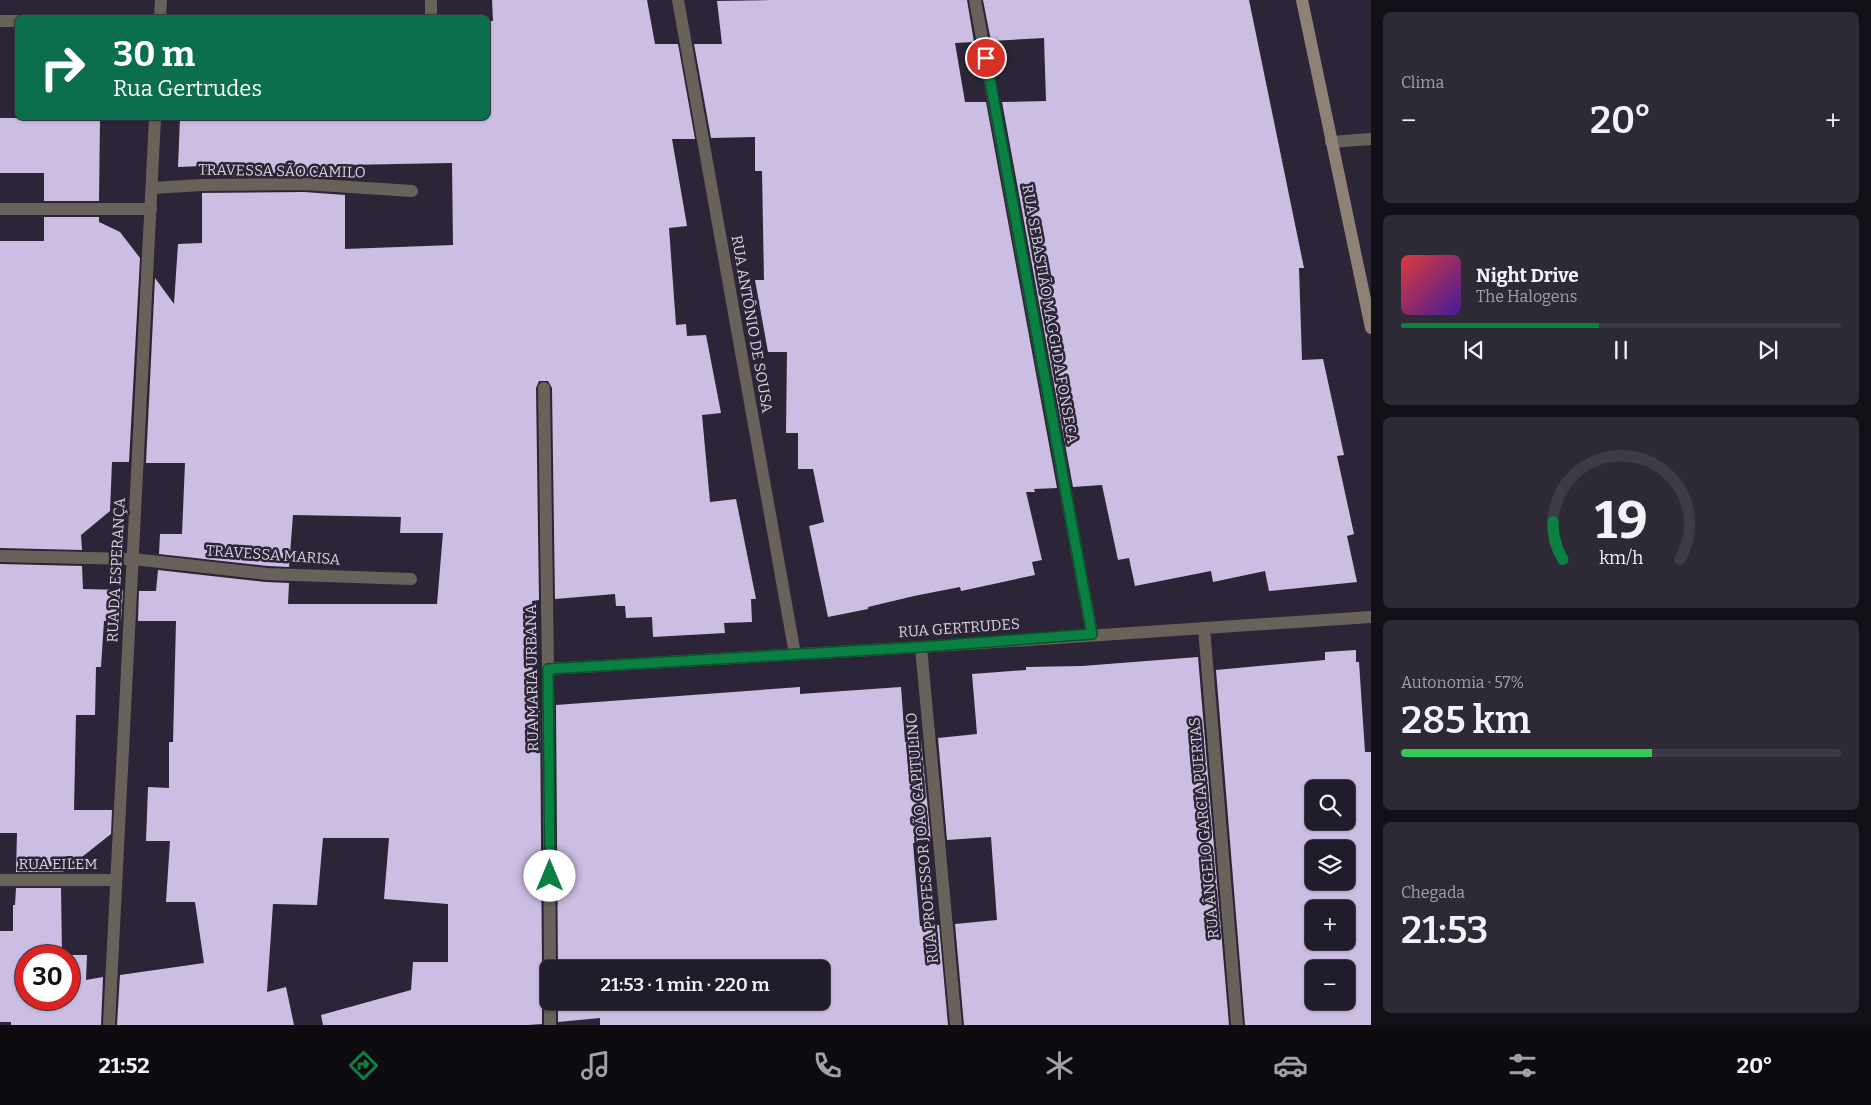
<!DOCTYPE html>
<html lang="pt">
<head>
<meta charset="utf-8">
<style>
	:root { --surface:#211c29; --page:#2d2935; --text:#f1f3f6; --muted:#a2a1a8; --line:#3e3a46; --accent:#0b8043 }
	body { margin:0; font-family:Bitter,serif; background:var(--page); color:var(--text); height:100vh; display:flex; flex-direction:column; font-size:19px; white-space:nowrap }
	* { box-sizing:border-box; margin:0 }
	p { font-size:16px; color:var(--muted) }
	.icon { flex:none; width:28px; height:28px; fill:none; stroke:currentColor; stroke-width:2; stroke-linecap:round; stroke-linejoin:round }
	.map { position:relative; flex:1; overflow:hidden }
	.sheet { display:flex; flex-direction:column; gap:12px; padding:12px; background:#120f17; width:500px }
	.sheet>* { flex:none }
	.guide { position:absolute; left:15px; top:15px; width:475px; height:105px; border-radius:8px; box-shadow:0 1px 4px #0004,0 0 0 1px var(--line); background:#0b6e4f; color:#fff; overflow:hidden }
	.buttons { position:absolute; left:1305px; top:780px; display:grid; gap:10px }
	.buttons a { display:grid; place-items:center; width:50px; height:50px; border-radius:8px; background:var(--surface); box-shadow:0 1px 4px #0004,0 0 0 1px var(--line); font-size:25px }
	.speed { position:absolute; left:15px; top:945px; display:flex; gap:10px; font-size:25px; font-weight:700; text-align:center }
	.speed>* { display:grid; place-content:center; width:65px; height:65px; border-radius:50%; background:var(--surface); box-shadow:0 1px 4px #0004,0 0 0 1px var(--line); line-height:1 }
	.speed .limit { border:8px solid #d22; background:#fff; color:#111 }
	.pin { position:absolute; display:grid; place-items:center; width:42px; height:42px; color:#fff; margin:-21px; border:2px solid #fff; border-radius:50%; box-shadow:0 1px 5px #0007 }
	.me { position:absolute; width:55px; margin:-28px; rotate:0deg; stroke-linejoin:round; filter:drop-shadow(0 0 4px #0008) }
	.turn { display:flex; align-items:center; gap:18px; height:105px; padding:0 15px; font-size:22px }
	.turn .icon { width:65px; height:65px; stroke-width:2.5 }
	.turn b { display:block; font-size:35px; line-height:42px }
	.big { font-size:38px; font-weight:600; line-height:1.1 }
	.sheet .tile { flex:1; display:flex; flex-direction:column; justify-content:center; gap:8px; min-width:0; padding:0 18px; border-radius:8px; background:var(--page) }
	.sheet .dial { align-items:center; gap:0 }
	.dial svg { height:130px; overflow:visible; fill:none; stroke:var(--line); stroke-width:7; stroke-linecap:round; text-anchor:middle }
	.dial text { fill:var(--text); stroke:none }
	.song { display:flex; align-items:center; gap:15px }
	.cover { width:60px; height:60px; border-radius:8px; background:linear-gradient(135deg,hsl(0 70% 55%),hsl(260 70% 35%)) }
	.played { height:5px; border-radius:2px; background:linear-gradient(90deg,var(--accent) 45%,var(--line) 45%) }
	.keys { display:flex; justify-content:space-around; direction:ltr }
	.heat { display:flex; justify-content:space-between; align-items:center; font-size:28px; direction:ltr }
	.charge { height:8px; border-radius:4px; background:linear-gradient(90deg,#34c759 57%,var(--line) 0) }
	.trip { position:absolute; left:540px; top:960px; width:290px; height:50px; border-radius:8px; background:var(--surface); box-shadow:0 1px 4px #0004,0 0 0 1px var(--line); font-weight:600; line-height:50px; text-align:center }
	.tabs { display:flex; height:80px; justify-content:space-around; align-items:center; background:#0d0b10; color:var(--muted) }
	.tabs .icon { width:35px; height:35px }
	.tabs .active { color:var(--accent) }
	.tabs b { font-size:22px; color:var(--text) }
	main { display:flex; flex:1; min-height:0 }
	.map>svg:first-child { display:block }
	.building { fill:#ccbee3; fill-rule:evenodd }
	.lines { fill:none; stroke-linecap:round; stroke-linejoin:round }
	.service { stroke:#69625a; stroke-width:12 }
	.minor { stroke:#69625a; stroke-width:12 }
	.tertiary { stroke:#69625a; stroke-width:12 }
	.secondary { stroke:#8e8175; stroke-width:12 }
	.route-casing { stroke:#07532c; stroke-width:12 }
	.route { stroke:#0b8043; stroke-width:9 }
	.labels { text-anchor:middle; dominant-baseline:central; stroke-width:5; stroke-linejoin:round; paint-order:stroke }
	.street-label { font-size:15px; fill:#d7d2de; stroke:#2c2537 }
</style>
</head>
<body>
<main>
<div class="map">
<svg width="1371" height="1025" viewBox="0 0 1371 1025">
	<rect width="100%" height="100%" fill="#2c2537"/>
	<!-- building -->
	<path class="building" d="M492,0H647L655,44H678L695,139H672L687,226L669,228L676,325L686,324L687,336L706,335L721,413L702,415L710,502L736,499L756,599H751L752,622L724,623L725,633L653,637L652,617L626,618L625,606H616L615,594L555,599L552,388L548,381H539L536,388L539,600L532,601L533,707H540L542,969L543,974L549,977V993L543,997L542,1001V1024L528,1025H323L321,1015L411,990L413,962H448V904L384,899L389,838H323L317,905L273,904L267,992L286,987L294,1025H117L120,975L204,963L195,902H166L170,841H146L148,787L169,788V742H173L176,621H138L139,591H156L158,570L266,582L289,583L288,604H437L443,533H400L401,517L293,515L289,567L268,566L159,554L160,534H182L185,463H146L155,278L174,304L178,244L202,243V193L304,192L345,195V249L453,245L452,163L344,165V178L304,176L202,177V166L178,167L180,118H488V21H493Z
		M772,0H967L974,42L955,43L965,102H986L1057,488L1034,489L1035,492H1026L1042,560L1032,562L1035,575L961,591L960,587L914,596L868,607V609L828,617L809,526L824,522L813,469H798V433H786L787,352H768L755,280H764L762,171H755V137L711,138L694,44H722L717,1Z
		M983,0H1249L1304,268H1299L1302,360L1323,359L1344,455L1337,456L1354,534L1347,536L1357,582L1269,591L1265,571L1213,582L1211,571L1135,586L1129,558L1118,560L1102,485L1073,487L1002,102L1046,101L1044,38L991,41Z
		M0,118H100L99,201H44V173H0Z
		M44,217H99V222L120,232L140,258L129,462H112L110,511L81,535L82,550L0,548V241H44Z
		M0,564L82,566L83,589L123,590L121,621H104L101,667H96L95,715H76L74,810H112L111,834L63,872H16L17,833H0Z
		M1356,650V662H1359L1365,752H1371V1025H1245L1216,670L1325,660V652ZM1314,789H1346V821H1314ZM1314,849H1346V881H1314ZM1314,909H1346V941H1314ZM1314,969H1346V1001H1314Z
		M1198,657L1229,1025H964L955,924L997,920L991,837L947,840L938,738L977,734L972,674L1026,670V667L1082,666Z
		M800,687V694L901,687L905,742L921,740L931,841L913,843L920,926L939,925L948,1025H600V1018L558,1022V1001H821V969H558L556,705Z
		M16,888H61L62,955H87L86,980L103,977L101,1025H11V1022H0V931H13V905H15ZM26,956H69V999H26Z"/>
	<g class="lines">
		<!-- service -->
		<path class="service" d="M152,188L202,185L304,184L412,191
			M133,559L267,574L411,579"/>
		<!-- minor -->
		<path class="minor" d="M678,0L795,654
			M975,0L1092,634
			M431,18V0
			M0,21H18
			M1331,142L1371,139
			M0,209H151
			M544,388L548,669L550,969
			M0,556L133,559
			M1204,628L1237,1025
			M921,647L956,1025
			M548,669L921,647L1371,617
			M0,880H116
			M550,1001V1025"/>
		<!-- tertiary -->
		<path class="tertiary" d="M160,18L161,0
			M109,1025L155,118"/>
		<!-- secondary -->
		<path class="secondary" d="M1302,0L1371,328"/>
	</g>
	<g class="lines">
		<defs>
			<path id="route" d="M550,876L548,669L921,647L1092,634L986,58"/>
		</defs>
		<!-- route casing -->
		<use href="#route" class="route-casing"/>
		<!-- route -->
		<use href="#route" class="route"/>
	</g>
	<g class="labels">
		<!-- street labels -->
		<g class="street-label">
			<text transform="translate(282 171) rotate(1)">TRAVESSA SÃO CAMILO</text>
			<text transform="translate(1050 314) rotate(80)">RUA SEBASTIÃO MAGGI DA FONSECA</text>
			<text transform="translate(752 324) rotate(80)">RUA ANTÔNIO DE SOUSA</text>
			<text transform="translate(273 555) rotate(4)">TRAVESSA MARISA</text>
			<text transform="translate(116 570) rotate(-87)">RUA DA ESPERANÇA</text>
			<text transform="translate(959 628) rotate(-4)">RUA GERTRUDES</text>
			<text transform="translate(532 678) rotate(-91)">RUA MARIA URBANA</text>
			<text transform="translate(1204 828) rotate(-95)">RUA ÂNGELO GARCIA PUERTAS</text>
			<text transform="translate(922 838) rotate(-95)">RUA PROFESSOR JOÃO CAPITULINO</text>
			<text x="58" y="864">RUA EILEM</text>
		</g>
	</g>
</svg>
<div class="buttons">
<a><svg class="icon" aria-label="search" viewBox="0 0 24 24"><circle cx="10" cy="10" r="6"/><path d="M15 15l6 6"/></svg></a>
<a><svg class="icon" aria-label="layers" viewBox="0 0 24 24"><path d="M12 4l9 5-9 5-9-5zM3 14l9 5 9-5"/></svg></a>
<a>+</a>
<a>−</a>
</div>
<div class="speed"><div class="limit">30</div></div>
<div class="pin" style="left:986px;top:58px;background:#d93025"><svg class="icon" aria-label="arrive" viewBox="0 0 24 24"><path d="M6 21V4h12l-3 4 3 4H6"/></svg></div>
<svg class="me" style="left:550px;top:876px" viewBox="-20 -20 40 40"><circle r="19" fill="#fff"/><path d="M0-13L10 11 0 6-10 11z" fill="#0b8043"/></svg>
<div class="trip">21:53 · 1 min · 220 m</div>
<div class="guide">
<div class="turn"><svg class="icon" aria-label="right" viewBox="0 0 24 24"><path d="M7 20v-9h11M14 6l5 5-5 5"/></svg><div><b>30 m</b>Rua Gertrudes</div></div>
</div>
</div>
<section class="sheet">
<div class="tile"><p>Clima</p>
<div class="heat"><a>−</a><b class="big">20°</b><a>+</a></div>
</div>
<div class="tile">
<div class="song"><i class="cover"></i><div><b>Night Drive</b><p>The Halogens</p></div></div>
<div class="played"></div>
<div class="keys"><svg class="icon" aria-label="previous" viewBox="0 0 24 24"><path d="M18 5L8 12l10 7zM5 5v14"/></svg><svg class="icon" aria-label="pause" viewBox="0 0 24 24"><path d="M8 5v14M16 5v14"/></svg><svg class="icon" aria-label="next" viewBox="0 0 24 24"><path d="M6 5l10 7-10 7zM19 5v14"/></svg></div>
</div>
<div class="tile dial"><svg viewBox="0 0 100 80">
<path d="M14 69A42 42 0 1 1 86 69"/>
<path d="M14 69A42 42 0 0 1 8 46" stroke="#0b8043"/>
<text x="50" y="56" font-size="32" font-weight="700">19</text>
<text x="50" y="72" font-size="11">km/h</text>
</svg></div>
<div class="tile"><p>Autonomia · 57%</p><b class="big">285 km</b><div class="charge"></div></div>
<div class="tile"><p>Chegada</p><b class="big">21:53</b></div>
</section>
</main>
<nav class="tabs">
<b>21:52</b>
<svg class="icon active" aria-label="directions" viewBox="0 0 24 24"><path d="M12 3l9 9-9 9-9-9zM9 14v-3h6M13 9l2 2-2 2"/></svg>
<svg class="icon" aria-label="music" viewBox="0 0 24 24"><path d="M9 18V5l10-2v13"/><circle cx="6" cy="18" r="3"/><circle cx="16" cy="16" r="3"/></svg>
<svg class="icon" aria-label="phone" viewBox="0 0 24 24"><path d="M5 4h4l2 5-3 2q2 4 5 5l2-3 5 2v4C11 20 4 13 5 4z"/></svg>
<svg class="icon" aria-label="climate" viewBox="0 0 24 24"><path d="M12 3v18M4 7l16 10M4 17L20 7"/></svg>
<svg class="icon" aria-label="car" viewBox="0 0 24 24"><path d="M5 17H2v-5l4-1 3-4h7l3 4 3 1v5h-3M9 17h6M6 11h13"/><circle cx="7" cy="17" r="2"/><circle cx="17" cy="17" r="2"/></svg>
<svg class="icon" aria-label="filters" viewBox="0 0 24 24"><path d="M4 7h16M4 17h16"/><circle cx="9" cy="7" r="2"/><circle cx="15" cy="17" r="2"/></svg>
<b>20°</b>
</nav>
</body>
</html>
